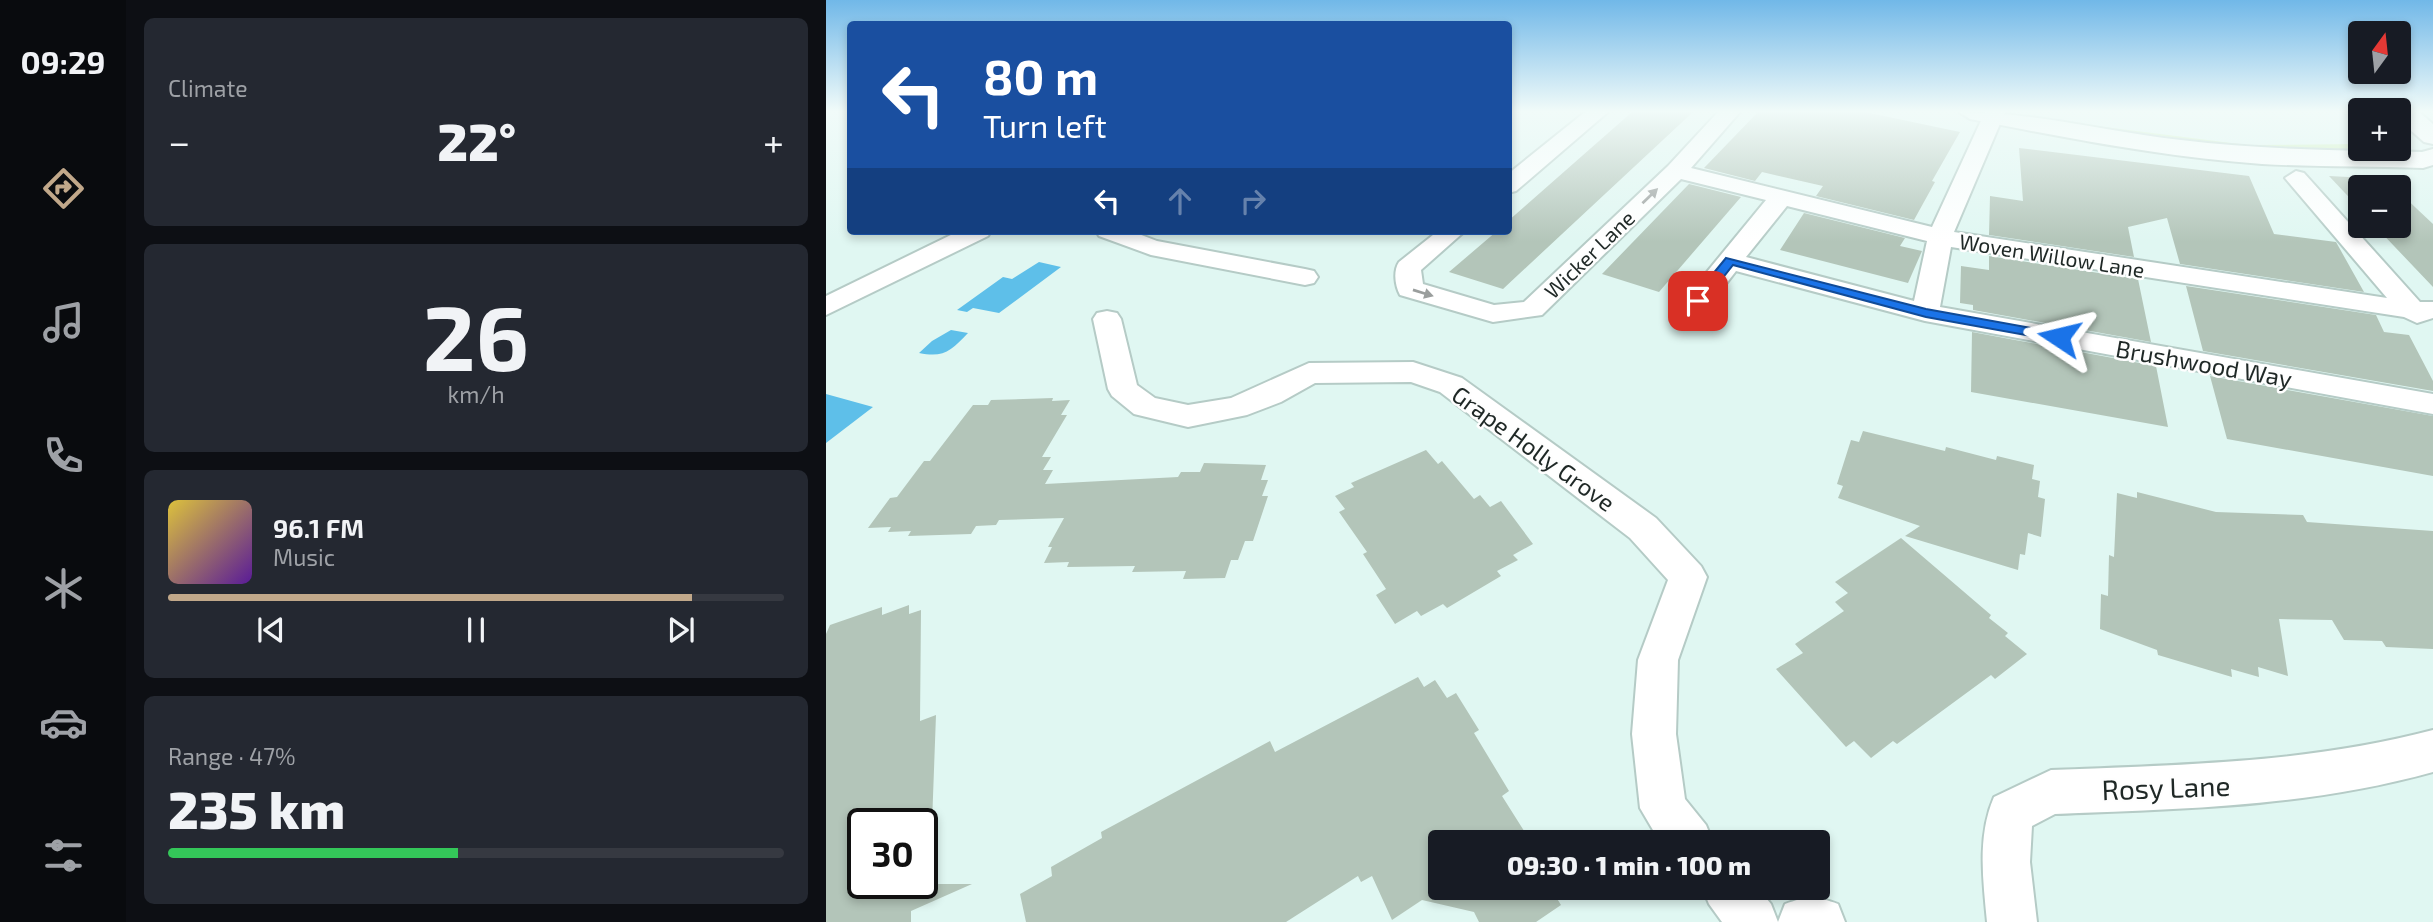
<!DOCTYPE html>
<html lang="en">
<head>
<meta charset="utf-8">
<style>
	:root { --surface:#171b24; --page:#242831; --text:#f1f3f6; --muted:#9ea1a6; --line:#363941; --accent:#c1a88a }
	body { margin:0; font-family:"Exo 2",sans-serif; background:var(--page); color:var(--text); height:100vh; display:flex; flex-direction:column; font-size:26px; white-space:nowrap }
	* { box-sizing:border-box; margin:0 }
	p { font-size:23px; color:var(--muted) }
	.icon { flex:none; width:38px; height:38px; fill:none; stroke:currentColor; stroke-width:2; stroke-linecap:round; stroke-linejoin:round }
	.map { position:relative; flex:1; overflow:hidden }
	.details { display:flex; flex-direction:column; gap:18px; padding:18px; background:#0d0f14; width:700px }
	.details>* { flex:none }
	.top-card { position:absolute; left:21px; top:21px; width:665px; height:214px; border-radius:7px; box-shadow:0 4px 10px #0003; background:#1a4fa0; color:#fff; overflow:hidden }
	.needle { width:46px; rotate:15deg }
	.fabs { position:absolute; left:1522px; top:21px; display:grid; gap:14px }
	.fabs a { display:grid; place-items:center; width:63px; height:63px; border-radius:7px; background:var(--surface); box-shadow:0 4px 10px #0003; font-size:35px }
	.speed { position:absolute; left:21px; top:808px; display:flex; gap:14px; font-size:35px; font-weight:700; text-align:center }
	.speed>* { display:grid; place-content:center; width:91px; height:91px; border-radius:50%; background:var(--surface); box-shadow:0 4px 10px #0003; line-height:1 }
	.speed .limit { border:4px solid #111; border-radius:10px; background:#fff; color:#111 }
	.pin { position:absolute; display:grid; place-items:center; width:60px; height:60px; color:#fff; margin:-30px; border-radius:14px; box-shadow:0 4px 10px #0006 }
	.me { position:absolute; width:77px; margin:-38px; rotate:280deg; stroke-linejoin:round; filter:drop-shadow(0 0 5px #0008) }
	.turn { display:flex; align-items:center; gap:24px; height:147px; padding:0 21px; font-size:32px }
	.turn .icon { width:91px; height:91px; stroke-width:2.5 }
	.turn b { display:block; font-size:49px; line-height:60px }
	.lanes { display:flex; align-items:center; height:66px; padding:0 21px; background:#0003; justify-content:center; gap:35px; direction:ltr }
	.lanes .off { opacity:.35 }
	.big { font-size:52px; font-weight:800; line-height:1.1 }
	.details .tile { flex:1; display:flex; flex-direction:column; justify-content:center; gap:10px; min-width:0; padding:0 24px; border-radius:10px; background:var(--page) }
	.details .dial { align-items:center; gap:0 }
	.dial b { font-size:91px; line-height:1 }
	.song { display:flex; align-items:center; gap:21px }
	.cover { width:84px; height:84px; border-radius:10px; background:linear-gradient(135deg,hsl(50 70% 55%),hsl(270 70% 35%)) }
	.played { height:7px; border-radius:4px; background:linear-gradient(90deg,var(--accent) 85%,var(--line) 85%) }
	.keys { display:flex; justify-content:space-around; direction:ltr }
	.heat { display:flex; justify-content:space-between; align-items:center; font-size:38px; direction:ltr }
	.charge { height:10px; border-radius:5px; background:linear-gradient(90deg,#34c759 47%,var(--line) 0) }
	.trip { position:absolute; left:602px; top:830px; width:402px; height:70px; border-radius:7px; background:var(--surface); box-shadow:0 4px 10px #0003; font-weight:800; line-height:70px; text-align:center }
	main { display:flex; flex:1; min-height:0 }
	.tab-bar { display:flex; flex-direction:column; width:126px; justify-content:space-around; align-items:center; background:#090b0e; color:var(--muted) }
	.tab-bar .icon { width:49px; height:49px }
	.tab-bar .selected { color:var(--accent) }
	.tab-bar b { font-size:32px; color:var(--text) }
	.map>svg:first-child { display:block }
	.green { fill:#cdf0b5 }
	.water { fill:#5ebfe9 }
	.building { fill:#b3c5b9 }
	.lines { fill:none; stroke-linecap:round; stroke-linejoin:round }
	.street-casing { stroke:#b5cbc6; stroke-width:4 }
	.secondary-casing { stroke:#b5cbc6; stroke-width:4 }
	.street { fill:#fff; fill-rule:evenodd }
	.secondary { fill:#fff; fill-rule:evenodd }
	.oneway { fill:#9a9e9d }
	.route { fill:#1a73e8; stroke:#114b97; stroke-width:2 }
	.labels { text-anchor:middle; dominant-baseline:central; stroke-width:5; stroke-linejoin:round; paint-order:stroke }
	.far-street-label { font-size:21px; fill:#1f2826; stroke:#fefefe }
	.street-label { font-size:24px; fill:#1f2826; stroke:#fefefe }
	.near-street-label { font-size:28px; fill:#1f2826; stroke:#fefefe }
</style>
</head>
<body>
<main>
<nav class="tab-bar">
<b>09:29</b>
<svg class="icon selected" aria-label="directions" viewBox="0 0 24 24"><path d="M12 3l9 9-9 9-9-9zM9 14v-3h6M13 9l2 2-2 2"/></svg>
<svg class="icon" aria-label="music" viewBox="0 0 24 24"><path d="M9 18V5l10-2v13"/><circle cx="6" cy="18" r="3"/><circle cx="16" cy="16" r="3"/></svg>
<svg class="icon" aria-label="phone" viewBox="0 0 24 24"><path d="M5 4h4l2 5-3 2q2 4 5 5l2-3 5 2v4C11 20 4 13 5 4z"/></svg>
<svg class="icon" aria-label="climate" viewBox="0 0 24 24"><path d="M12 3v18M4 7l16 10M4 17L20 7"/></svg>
<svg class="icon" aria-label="car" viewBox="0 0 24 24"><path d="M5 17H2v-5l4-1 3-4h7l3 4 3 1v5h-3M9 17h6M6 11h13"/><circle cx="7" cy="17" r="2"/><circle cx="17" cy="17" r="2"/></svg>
<svg class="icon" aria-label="filters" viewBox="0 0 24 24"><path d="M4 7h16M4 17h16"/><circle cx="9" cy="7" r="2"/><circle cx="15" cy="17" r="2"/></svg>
</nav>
<section class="details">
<div class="tile"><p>Climate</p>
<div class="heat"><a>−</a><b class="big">22°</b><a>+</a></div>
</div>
<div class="tile dial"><b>26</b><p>km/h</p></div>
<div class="tile">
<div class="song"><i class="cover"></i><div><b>96.1 FM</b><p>Music</p></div></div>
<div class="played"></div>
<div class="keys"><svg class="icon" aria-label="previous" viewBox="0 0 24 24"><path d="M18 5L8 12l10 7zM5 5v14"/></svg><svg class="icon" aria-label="pause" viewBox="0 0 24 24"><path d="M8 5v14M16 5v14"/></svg><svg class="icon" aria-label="next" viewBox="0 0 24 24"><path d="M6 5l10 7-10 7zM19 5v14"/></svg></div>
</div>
<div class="tile"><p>Range · 47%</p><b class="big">235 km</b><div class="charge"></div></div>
</section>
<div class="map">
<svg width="1607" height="922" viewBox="0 0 1607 922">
	<rect width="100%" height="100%" fill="#e0f7f2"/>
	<!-- green -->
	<path class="green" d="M1201,117L1421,145L1535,144V149H1563L1567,156L1366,143Z"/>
	<!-- water -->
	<path class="water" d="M213,262L235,267L173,313L147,308L141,312L131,310L177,277L186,279Z
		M125,330L142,333C125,351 118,358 93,353L106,341Z
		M0,394L47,407L0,443Z"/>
	<!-- building -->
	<path class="building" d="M806,112H867L677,289L623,272L671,231H682V221Z
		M932,112H1039L1134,132L1106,181L1109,182L1088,220L990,196L997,186L936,172L929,181L878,168Z
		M1193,148L1423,176L1448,234L1510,242L1538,292L1354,264L1341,218L1302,227L1308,257L1163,235L1164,196L1197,201Z
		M1503,176L1560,179L1569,187H1535V210Z
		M863,184L915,197L833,292L776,274Z
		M1573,192L1607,224V287L1549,226H1573Z
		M978,213L1079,238L1074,246L1096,251L1082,283L954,250Z
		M1163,256L1312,279L1325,342L1147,310V305L1134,303L1135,266L1163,270Z
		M1360,286L1550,315L1558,332L1583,335L1607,381V391L1377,351Z
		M1146,332L1330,366L1342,427L1145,392Z
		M1384,376L1607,416V476L1401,439Z
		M227,398L226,401L244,400L235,415H241L216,457H225L217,470H227L219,484L352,477L355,472H374L378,463L440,465L435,480H442L436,496H442L427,541H419L412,560H405L399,578L357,579L360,571L306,572L309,566L241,567L243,562L218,563L226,547H222L238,518L173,520L170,525L150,526L145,534L82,536L85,531L62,532L65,527L42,528L64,498L71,497L98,461H104L147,405H162L165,400Z
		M1037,431L1119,451L1120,447L1170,460L1171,456L1208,465L1206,479L1214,481L1212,497L1219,499L1215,537L1202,533L1199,555L1194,554L1192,570L1079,536L1094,526L1012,498L1017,486L1011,484L1025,440L1033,442Z
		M600,450L612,464L616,461L648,499L654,495L664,507L675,501L707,544L687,555L692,560L671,571L675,576L621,608L617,604L595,616L591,611L569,624L550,595L560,589L537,554L541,552L513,512L519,509L509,496L528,487L525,483Z
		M1311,492L1390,512L1477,515L1481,522L1607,531V649L1560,647L1556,641L1518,640L1506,620L1453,619L1462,676L1432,667L1433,677L1405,669L1406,677L1332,655L1331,650L1274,629L1275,594L1282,596L1283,555L1288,557L1291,493L1311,498Z
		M1075,538L1165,615L1163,618L1182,633L1179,636L1201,654L1169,679L1165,675L1071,744L1067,741L1045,758L1028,741L1020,747L950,669L977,653L969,644L1018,611L1009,602L1022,593L1009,582Z
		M83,605V614L95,610L94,721L110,715L106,824H37V884H146L85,911V922H0V634L4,625L56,607V615Z
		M592,677L598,687L609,680L621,698L630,693L653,730L648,733L683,791L676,796L700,834L694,838L697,842H614V887H724L735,905L710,922H653L648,912L596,900L566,920L546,876L535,882L532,876L460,922H200L194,894L226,876L225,867L276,838L275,832L444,741L449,752Z"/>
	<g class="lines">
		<defs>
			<path id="street" d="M759,112H782L690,191L682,193V174Z
				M892,112H914L865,168L1106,227L1159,112H1179L1128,232L1561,298L1459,178L1470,171L1478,173L1594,302H1607V318L1591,323L1578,317L1125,247L1114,307L1607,394V414L1099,321L910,271L882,307H862L858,301L862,295L940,200L855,179L716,315L667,322L574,295C569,286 567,271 573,262L612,231H639L595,270L597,284L668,305L698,302L842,166ZM961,206L1101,241L1088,301L920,257Z
				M133,231H165L162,236L0,315V296Z
				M270,231H305L331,241L479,269L488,271L492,277L488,283L479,285L325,255L273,236Z
				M281,311L291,313L295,319L311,385L329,398L362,405L405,398L483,363L587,362L636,378L830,518L875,566L881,577L852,660L850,734L859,799L880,825L887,842H834L814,808L806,734L812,660L842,580L804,538L614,392L585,382L489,383L455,402L421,415L362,427L308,414L286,396L282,389L267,319L271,313Z
				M1607,730V772C1481,807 1359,809 1229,814L1206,826L1204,862L1211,922H1161C1157,880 1151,836 1168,797L1225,770C1354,765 1482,763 1607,730Z
				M876,887H931L945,904L952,922L959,904C980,896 991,896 1012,904L1019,922H896L883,904Z"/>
			<path id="secondary" d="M1133,112C1208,112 1281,132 1355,140C1435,150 1515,150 1596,152L1607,149V165L1597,168C1543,166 1489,167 1436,164C1337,157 1241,138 1144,119Z
				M1573,112H1593L1607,124V144L1598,142L1573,120Z"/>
		</defs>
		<!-- street casing -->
		<use href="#street" class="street-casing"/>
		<!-- secondary casing -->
		<use href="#secondary" class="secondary-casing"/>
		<!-- street -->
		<use href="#street" class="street"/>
		<!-- secondary -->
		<use href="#secondary" class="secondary"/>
	</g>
	<!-- one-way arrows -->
	<defs><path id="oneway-solid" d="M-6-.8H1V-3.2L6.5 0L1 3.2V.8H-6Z" transform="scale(1.75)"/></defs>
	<g class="oneway">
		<use href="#oneway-solid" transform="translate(824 196) rotate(-44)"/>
		<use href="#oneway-solid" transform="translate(597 293) rotate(17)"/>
	</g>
	<!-- sky -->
	<linearGradient id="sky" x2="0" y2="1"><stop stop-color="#71b8e8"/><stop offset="0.46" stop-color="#f1fbf9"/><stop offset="1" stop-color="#f1fbf9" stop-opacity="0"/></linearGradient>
	<rect width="1607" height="242" fill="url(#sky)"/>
	<!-- route -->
	<path class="route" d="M900,258L1100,309L1233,333L1240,337L1233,341L1100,317L907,265L876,304H867V298Z"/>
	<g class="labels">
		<!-- far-street labels -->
		<g class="far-street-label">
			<text transform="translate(763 254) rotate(-44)">Wicker Lane</text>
			<text transform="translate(1226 255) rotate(9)">Woven Willow Lane</text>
		</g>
		<!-- street labels -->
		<g class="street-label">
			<text transform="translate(1378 363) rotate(10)">Brushwood Way</text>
			<text transform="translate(708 448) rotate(36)">Grape Holly Grove</text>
		</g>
		<!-- near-street labels -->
		<g class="near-street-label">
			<text transform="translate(1340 787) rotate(-2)">Rosy Lane</text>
		</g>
	</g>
</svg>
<div class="fabs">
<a><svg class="needle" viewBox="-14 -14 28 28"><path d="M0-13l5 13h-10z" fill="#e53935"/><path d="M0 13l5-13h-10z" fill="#9ea1a6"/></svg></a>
<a>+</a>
<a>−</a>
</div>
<div class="speed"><div class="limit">30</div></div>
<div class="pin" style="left:872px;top:301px;background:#d93025"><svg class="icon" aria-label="arrive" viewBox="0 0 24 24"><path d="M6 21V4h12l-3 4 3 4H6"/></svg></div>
<svg class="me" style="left:1233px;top:337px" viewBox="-20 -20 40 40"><path d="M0-17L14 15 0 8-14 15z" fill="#1a73e8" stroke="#fff" stroke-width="4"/></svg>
<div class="trip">09:30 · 1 min · 100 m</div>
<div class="top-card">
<div class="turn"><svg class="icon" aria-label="left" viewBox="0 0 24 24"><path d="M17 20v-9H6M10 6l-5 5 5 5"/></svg><div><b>80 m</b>Turn left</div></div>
<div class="lanes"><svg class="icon" aria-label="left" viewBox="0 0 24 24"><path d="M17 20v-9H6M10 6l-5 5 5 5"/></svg><svg class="icon off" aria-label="ahead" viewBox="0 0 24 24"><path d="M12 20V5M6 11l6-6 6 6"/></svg><svg class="icon off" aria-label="right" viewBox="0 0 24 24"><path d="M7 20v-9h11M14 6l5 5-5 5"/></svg></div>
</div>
</div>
</main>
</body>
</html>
